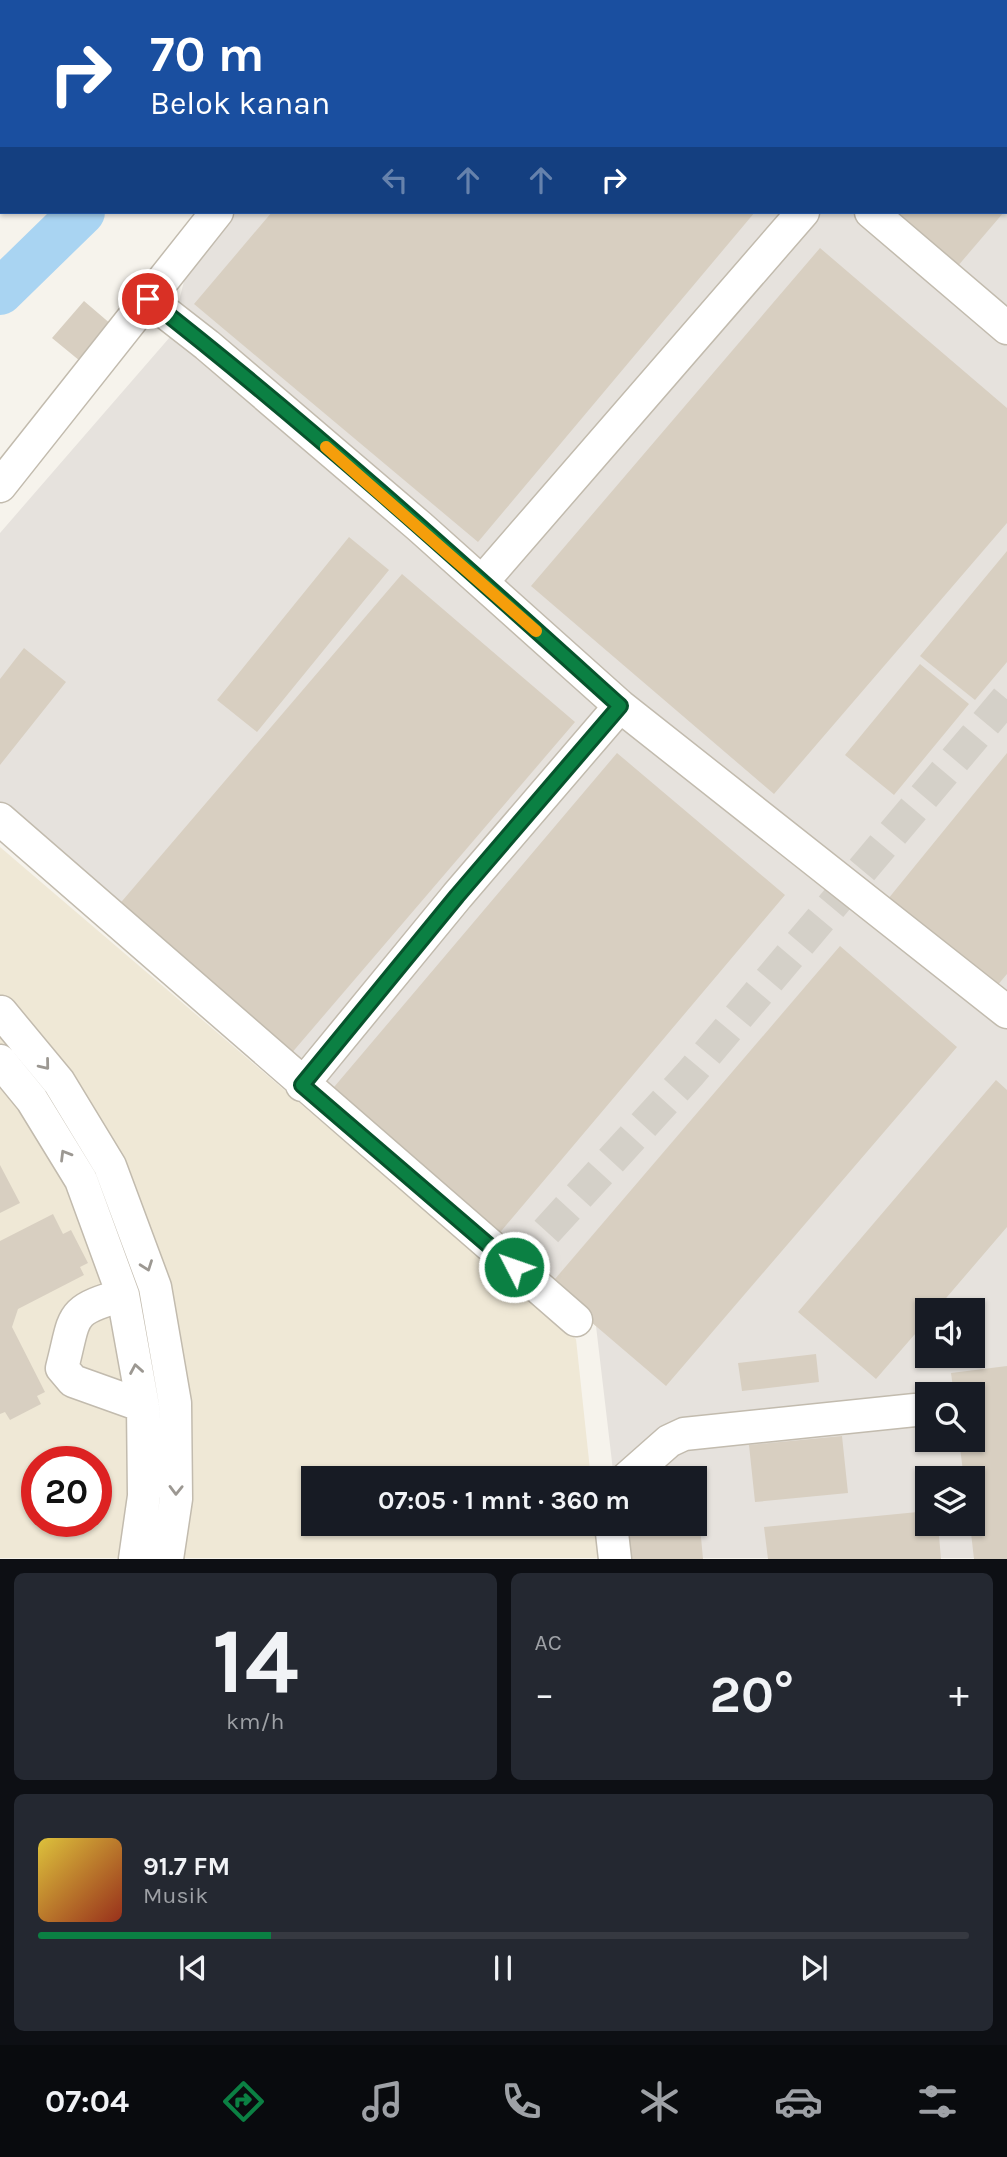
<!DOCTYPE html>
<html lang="id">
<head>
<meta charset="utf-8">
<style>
	:root { --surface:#171b24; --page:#242831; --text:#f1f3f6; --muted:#9ea1a6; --line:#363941; --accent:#0b8043 }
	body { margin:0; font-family:Karla,sans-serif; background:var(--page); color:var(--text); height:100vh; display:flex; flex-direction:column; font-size:26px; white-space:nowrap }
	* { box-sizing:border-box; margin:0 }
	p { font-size:23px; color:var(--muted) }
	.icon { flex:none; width:38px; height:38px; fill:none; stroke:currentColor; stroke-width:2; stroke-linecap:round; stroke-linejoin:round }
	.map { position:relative; height:1559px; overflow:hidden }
	.details { display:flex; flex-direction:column; gap:14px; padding:14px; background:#0d0f14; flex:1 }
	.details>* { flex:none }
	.guide { position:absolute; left:0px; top:0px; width:1008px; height:214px; box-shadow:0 2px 5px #0004; background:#1a4fa0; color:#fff; overflow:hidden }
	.fabs { position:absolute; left:915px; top:1298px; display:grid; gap:14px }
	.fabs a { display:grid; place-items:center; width:70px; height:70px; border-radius:0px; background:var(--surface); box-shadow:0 2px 5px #0004; font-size:35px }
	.speed { position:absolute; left:21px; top:1446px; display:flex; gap:14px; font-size:35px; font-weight:700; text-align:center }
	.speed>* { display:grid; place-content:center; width:91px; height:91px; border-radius:50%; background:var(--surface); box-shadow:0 2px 5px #0004; line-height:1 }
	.speed .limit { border:10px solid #d22; background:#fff; color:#111 }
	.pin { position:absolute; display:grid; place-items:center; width:60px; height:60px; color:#fff; margin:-30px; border:4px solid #fff; border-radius:50%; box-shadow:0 2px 7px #0007 }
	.me { position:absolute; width:77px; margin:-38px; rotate:311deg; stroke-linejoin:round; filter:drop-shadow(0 0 5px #0008) }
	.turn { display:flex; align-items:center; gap:24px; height:147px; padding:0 35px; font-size:32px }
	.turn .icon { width:91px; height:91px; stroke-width:2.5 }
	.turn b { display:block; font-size:49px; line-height:60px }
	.lanes { display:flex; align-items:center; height:66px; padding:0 35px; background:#0003; justify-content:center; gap:35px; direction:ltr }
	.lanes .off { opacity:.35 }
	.big { font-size:52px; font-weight:700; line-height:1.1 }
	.details .tile { flex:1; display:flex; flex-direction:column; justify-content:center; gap:10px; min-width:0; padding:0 24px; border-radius:10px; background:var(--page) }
	.details .dial { align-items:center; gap:0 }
	.dial b { font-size:91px; line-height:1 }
	.song { display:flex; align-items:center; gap:21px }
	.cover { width:84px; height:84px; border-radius:10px; background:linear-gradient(135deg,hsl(50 70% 55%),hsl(10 70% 35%)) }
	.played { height:7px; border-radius:4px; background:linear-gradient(90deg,var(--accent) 25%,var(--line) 25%) }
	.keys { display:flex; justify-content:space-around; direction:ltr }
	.heat { display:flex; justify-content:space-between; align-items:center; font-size:38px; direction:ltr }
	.details .tiles { flex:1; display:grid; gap:14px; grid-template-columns:1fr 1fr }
	.tile:last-child { grid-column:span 2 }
	.trip { position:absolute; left:301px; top:1466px; width:406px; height:70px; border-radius:0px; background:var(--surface); box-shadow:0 2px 5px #0004; font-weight:700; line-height:70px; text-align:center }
	.tab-bar { display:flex; height:112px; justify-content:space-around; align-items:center; background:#090b0e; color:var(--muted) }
	.tab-bar .icon { width:49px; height:49px }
	.tab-bar .active { color:var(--accent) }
	.tab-bar b { font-size:32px; color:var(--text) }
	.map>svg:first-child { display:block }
	.industrial { fill:#e6e2dd; fill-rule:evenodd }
	.education { fill:#efe8d6; fill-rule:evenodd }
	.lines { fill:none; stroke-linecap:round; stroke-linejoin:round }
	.river { stroke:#a9d4f2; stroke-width:46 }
	.building { fill:#d8cfc1 }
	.minor-tunnel { stroke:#d4d0c8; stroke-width:32; stroke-dasharray:32 16; stroke-linecap:butt }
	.minor-casing { stroke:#c2bbae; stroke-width:35 }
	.minor { stroke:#fff; stroke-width:32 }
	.oneway { stroke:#9c9892 }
	.route-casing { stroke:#07532c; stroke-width:18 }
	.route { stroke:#0b8043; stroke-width:12 }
	.slow { stroke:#f59e0b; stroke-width:12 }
</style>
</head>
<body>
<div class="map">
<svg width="1007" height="1559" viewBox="0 0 1007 1559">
	<rect width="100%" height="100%" fill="#f6f3ec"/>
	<!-- industrial -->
	<path class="industrial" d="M400,0H1007V1558H623L695,1524V1479H614L596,1326L0,814V533L170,337L190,257L227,212H1006V2ZM928,1311H973V1356H928ZM928,1395H973V1440H928ZM928,1479H973V1524H928Z"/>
	<!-- education -->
	<path class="education" d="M0,847L576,1339L591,1479H313V1524H595L599,1558H0ZM37,1461H96V1521H37Z"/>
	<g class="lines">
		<!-- river -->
		<path class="river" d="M290,2L292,0
			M0,292L82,212"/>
	</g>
	<!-- building -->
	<path class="building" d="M272,212H755L478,542L194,304Z
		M879,212H1004L951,274Z
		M820,248L1007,408V523L774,794L531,586Z
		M84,301L112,325L80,361L52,338Z
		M349,537L389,570L257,732L217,700Z
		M1007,551V662L975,700L920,656Z
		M402,574L575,722L290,1055L117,907Z
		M24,648L66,682L0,765V679Z
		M920,664L969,704L894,795L845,755Z
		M617,753L785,895L497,1236L329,1093Z
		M1007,753V974L996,987L888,899Z
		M840,946L957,1047L666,1386L549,1286Z
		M996,1080L1007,1090V1227L935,1311H928V1319L876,1379L798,1312Z
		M0,1165L20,1203L0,1213Z
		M53,1214L63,1234L71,1230L88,1263L80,1267L84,1275L18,1309L12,1327L45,1392L37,1396L41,1404L10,1420L5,1412L0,1414V1241Z
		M816,1354L819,1382L742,1391L738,1363Z
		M1007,1366V1559H974L970,1524H973V1479H964L959,1440H973V1395H954L951,1373Z
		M842,1436L848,1493L755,1502L749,1445Z
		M697,1494L703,1559H622L618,1524H695Z
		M928,1511V1524H938L941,1559H768L764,1527Z"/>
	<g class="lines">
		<!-- minor-tunnel -->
		<path class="minor-tunnel" d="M514,1267L690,1074L1007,698"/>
		<defs>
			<path id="minor" d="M617,0L619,2
				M383,2L384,0
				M815,2L817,0
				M871,212L1007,328
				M148,299L207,345L419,526L620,706L1007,1012
				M0,486L217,212
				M482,582L803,212
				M0,819L576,1320
				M1,1012L59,1082L110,1166L155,1287L175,1403L176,1499L167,1559
				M0,1061L32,1100L81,1180L123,1295L143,1406L144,1496L135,1559
				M302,1085L457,896L620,706
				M123,1295C67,1311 76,1315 62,1368L73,1381L143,1406
				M626,1479L669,1441L684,1434L915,1410
				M611,1524L615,1559"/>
		</defs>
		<!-- minor casing -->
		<use href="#minor" class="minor-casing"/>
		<!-- minor -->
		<use href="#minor" class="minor"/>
	</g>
	<!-- one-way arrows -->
	<defs><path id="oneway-chevron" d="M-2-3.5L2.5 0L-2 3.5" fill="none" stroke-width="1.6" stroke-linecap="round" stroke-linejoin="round" transform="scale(1.75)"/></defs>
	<g class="oneway">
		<use href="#oneway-chevron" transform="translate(45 1065) rotate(51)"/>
		<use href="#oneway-chevron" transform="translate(65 1155) rotate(-121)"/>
		<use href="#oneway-chevron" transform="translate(147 1266) rotate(70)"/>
		<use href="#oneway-chevron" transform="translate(136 1369) rotate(-100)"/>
		<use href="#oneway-chevron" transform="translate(176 1490) rotate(91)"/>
	</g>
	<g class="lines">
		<defs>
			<path id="route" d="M148,299C312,427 466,567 620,706L457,896L302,1085L514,1267"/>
		</defs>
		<!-- route casing -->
		<use href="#route" class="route-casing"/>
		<!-- route -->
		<use href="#route" class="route"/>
		<!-- slow -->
		<path class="slow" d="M326,447L536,631"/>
	</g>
</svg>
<div class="fabs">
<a><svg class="icon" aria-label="sound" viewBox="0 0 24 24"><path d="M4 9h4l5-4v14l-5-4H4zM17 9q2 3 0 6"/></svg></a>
<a><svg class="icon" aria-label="search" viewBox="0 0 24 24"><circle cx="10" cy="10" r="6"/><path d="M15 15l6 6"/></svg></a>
<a><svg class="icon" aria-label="layers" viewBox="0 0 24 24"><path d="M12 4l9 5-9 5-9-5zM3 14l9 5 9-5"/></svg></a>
</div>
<div class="speed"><div class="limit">20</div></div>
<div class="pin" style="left:148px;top:299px;background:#d93025"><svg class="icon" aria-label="arrive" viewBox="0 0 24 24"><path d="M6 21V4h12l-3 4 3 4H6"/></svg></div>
<svg class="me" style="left:514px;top:1267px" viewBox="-20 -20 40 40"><circle r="17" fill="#0b8043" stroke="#fff" stroke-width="3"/><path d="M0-11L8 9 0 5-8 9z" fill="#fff"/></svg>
<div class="trip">07:05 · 1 mnt · 360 m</div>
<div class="guide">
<div class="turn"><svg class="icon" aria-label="right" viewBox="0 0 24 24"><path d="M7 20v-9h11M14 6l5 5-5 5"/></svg><div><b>70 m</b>Belok kanan</div></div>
<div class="lanes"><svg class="icon off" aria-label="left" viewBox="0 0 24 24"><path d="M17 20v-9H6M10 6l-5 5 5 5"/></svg><svg class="icon off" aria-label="ahead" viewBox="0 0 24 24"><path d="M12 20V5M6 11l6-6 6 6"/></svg><svg class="icon off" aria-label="ahead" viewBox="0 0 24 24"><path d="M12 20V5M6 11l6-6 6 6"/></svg><svg class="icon" aria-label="right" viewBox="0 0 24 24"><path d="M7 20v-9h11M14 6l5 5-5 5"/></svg></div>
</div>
</div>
<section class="details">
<div class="tiles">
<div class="tile dial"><b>14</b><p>km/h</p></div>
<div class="tile"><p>AC</p>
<div class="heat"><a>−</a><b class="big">20°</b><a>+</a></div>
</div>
<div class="tile">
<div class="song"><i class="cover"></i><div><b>91.7 FM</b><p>Musik</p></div></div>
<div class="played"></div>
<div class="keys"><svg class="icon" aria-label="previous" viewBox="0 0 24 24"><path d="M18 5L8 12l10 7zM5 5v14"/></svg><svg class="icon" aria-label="pause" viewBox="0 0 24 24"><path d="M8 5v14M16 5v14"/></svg><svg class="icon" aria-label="next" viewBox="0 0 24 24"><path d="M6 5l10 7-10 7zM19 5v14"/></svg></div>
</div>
</div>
</section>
<nav class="tab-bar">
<b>07:04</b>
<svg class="icon active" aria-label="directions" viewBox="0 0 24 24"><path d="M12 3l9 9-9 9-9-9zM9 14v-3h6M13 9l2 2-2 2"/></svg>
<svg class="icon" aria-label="music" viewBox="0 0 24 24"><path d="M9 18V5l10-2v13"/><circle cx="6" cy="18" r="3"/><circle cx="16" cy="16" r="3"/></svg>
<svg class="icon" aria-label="phone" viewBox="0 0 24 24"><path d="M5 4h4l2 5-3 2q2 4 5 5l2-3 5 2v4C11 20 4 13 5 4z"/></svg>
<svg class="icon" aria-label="climate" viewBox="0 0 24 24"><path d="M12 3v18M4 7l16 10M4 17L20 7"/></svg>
<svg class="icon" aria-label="car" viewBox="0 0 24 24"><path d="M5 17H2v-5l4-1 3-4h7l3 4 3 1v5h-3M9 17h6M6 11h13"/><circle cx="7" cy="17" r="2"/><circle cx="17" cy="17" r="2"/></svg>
<svg class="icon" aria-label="filters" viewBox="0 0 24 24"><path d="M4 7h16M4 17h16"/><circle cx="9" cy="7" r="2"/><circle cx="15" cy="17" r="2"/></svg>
</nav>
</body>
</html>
